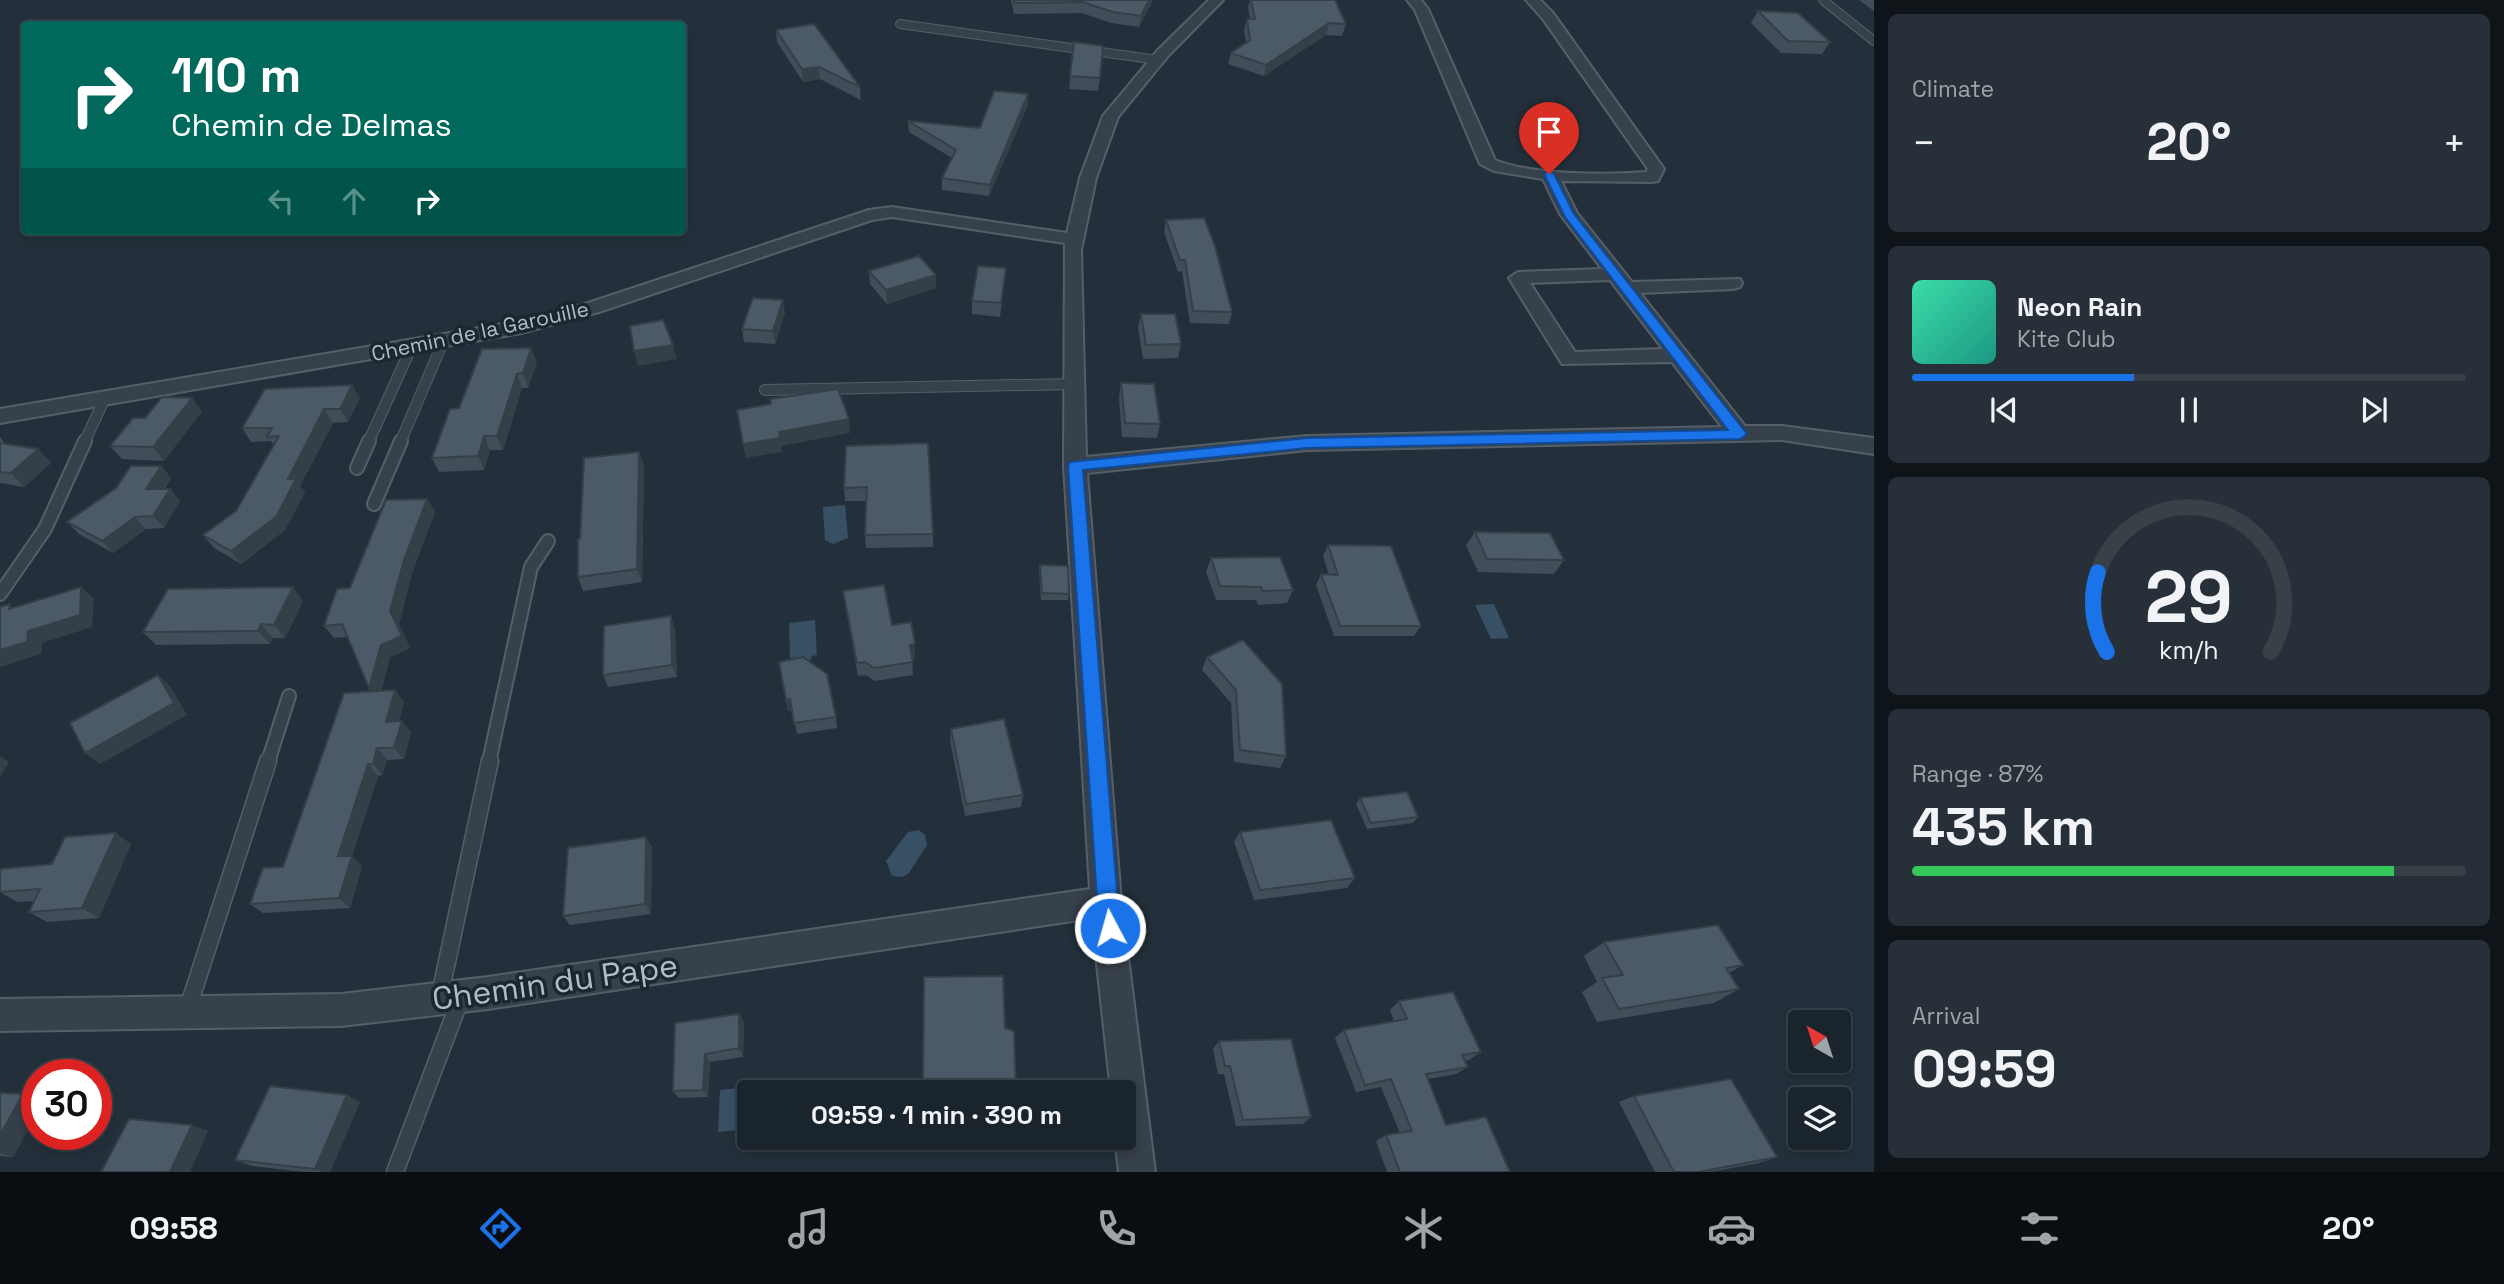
<!DOCTYPE html>
<html lang="en">
<head>
<meta charset="utf-8">
<style>
	:root { --surface:#1a242c; --page:#273038; --text:#f1f3f6; --muted:#9fa4a9; --line:#384148; --accent:#1a73e8 }
	body { margin:0; font-family:"Space Grotesk",sans-serif; background:var(--page); color:var(--text); height:100vh; display:flex; flex-direction:column; font-size:26px; white-space:nowrap }
	* { box-sizing:border-box; margin:0 }
	p { font-size:23px; color:var(--muted) }
	.icon { flex:none; width:38px; height:38px; fill:none; stroke:currentColor; stroke-width:2; stroke-linecap:round; stroke-linejoin:round }
	.map { position:relative; flex:1; overflow:hidden }
	.drawer { display:flex; flex-direction:column; gap:14px; padding:14px; background:#0e1418; width:630px }
	.drawer>* { flex:none }
	.hud { position:absolute; left:21px; top:21px; width:665px; height:214px; border-radius:7px; box-shadow:0 4px 10px #0003,0 0 0 2px var(--line); background:#00695c; color:#fff; overflow:hidden }
	.needle { width:46px; rotate:321deg }
	.tools { position:absolute; left:1788px; top:1010px; display:grid; gap:14px }
	.tools a { display:grid; place-items:center; width:63px; height:63px; border-radius:7px; background:var(--surface); box-shadow:0 4px 10px #0003,0 0 0 2px var(--line); font-size:35px }
	.speed { position:absolute; left:21px; top:1059px; display:flex; gap:14px; font-size:35px; font-weight:700; text-align:center }
	.speed>* { display:grid; place-content:center; width:91px; height:91px; border-radius:50%; background:var(--surface); box-shadow:0 4px 10px #0003,0 0 0 2px var(--line); line-height:1 }
	.speed .limit { border:10px solid #d22; background:#fff; color:#111 }
	.pin { position:absolute; display:grid; place-items:center; width:60px; height:60px; color:#fff; margin:-72px -30px; border-radius:50% 50% 50% 0; rotate:-45deg; box-shadow:0 0 7px #0007 }
	.pin .icon { rotate:45deg }
	.me { position:absolute; width:77px; margin:-38px; rotate:354deg; stroke-linejoin:round; filter:drop-shadow(0 0 5px #0008) }
	.turn { display:flex; align-items:center; gap:24px; height:147px; padding:0 35px; font-size:32px }
	.turn .icon { width:91px; height:91px; stroke-width:2.5 }
	.turn b { display:block; font-size:49px; line-height:60px }
	.lanes { display:flex; align-items:center; height:66px; padding:0 35px; background:#0003; justify-content:center; gap:35px; direction:ltr }
	.lanes .off { opacity:.35 }
	.big { font-size:52px; font-weight:800; line-height:1.1 }
	.drawer .widget { flex:1; display:flex; flex-direction:column; justify-content:center; gap:10px; min-width:0; padding:0 24px; border-radius:10px; background:var(--page) }
	.drawer .dial { align-items:center; gap:0 }
	.dial svg { height:182px; overflow:visible; fill:none; stroke:var(--line); stroke-width:7; stroke-linecap:round; text-anchor:middle }
	.dial text { fill:var(--text); stroke:none }
	.song { display:flex; align-items:center; gap:21px }
	.cover { width:84px; height:84px; border-radius:10px; background:linear-gradient(135deg,hsl(160 70% 55%),hsl(170 70% 35%)) }
	.played { height:7px; border-radius:4px; background:linear-gradient(90deg,var(--accent) 40%,var(--line) 40%) }
	.keys { display:flex; justify-content:space-around; direction:ltr }
	.heat { display:flex; justify-content:space-between; align-items:center; font-size:38px; direction:ltr }
	.charge { height:10px; border-radius:5px; background:linear-gradient(90deg,#34c759 87%,var(--line) 0) }
	.trip { position:absolute; left:737px; top:1080px; width:399px; height:70px; border-radius:7px; background:var(--surface); box-shadow:0 4px 10px #0003,0 0 0 2px var(--line); font-weight:800; line-height:70px; text-align:center }
	.tabs { display:flex; height:112px; justify-content:space-around; align-items:center; background:#0a0e12; color:var(--muted) }
	.tabs .icon { width:49px; height:49px }
	.tabs .current { color:var(--accent) }
	.tabs b { font-size:32px; color:var(--text) }
	main { display:flex; flex:1; min-height:0 }
	.map>svg:first-child { display:block }
	.water { fill:#385064 }
	.lines { fill:none; stroke-linecap:round; stroke-linejoin:round }
	.service-far3-casing { stroke:#555f69; stroke-width:10 }
	.service-far2-casing { stroke:#555f69; stroke-width:12 }
	.service-far1-casing { stroke:#555f69; stroke-width:16 }
	.service-casing { stroke:#555f69; stroke-width:19 }
	.minor-casing { stroke:#555f69; stroke-width:4 }
	.service-far3 { stroke:#37414b; stroke-width:8 }
	.service-far2 { stroke:#37414b; stroke-width:10 }
	.service-far1 { stroke:#37414b; stroke-width:12 }
	.service { stroke:#37414b; stroke-width:16 }
	.minor { fill:#37414b; fill-rule:evenodd }
	.wall { fill:#414d59 }
	.shaded-wall { fill:#353f48 }
	.building { fill:#4c5a67; stroke:#353f48; stroke-width:2 }
	.route { fill:#1a73e8; stroke:#114b97; stroke-width:2 }
	.labels { text-anchor:middle; dominant-baseline:central; stroke-width:7; stroke-linejoin:round; paint-order:stroke }
	.far-street-label { font-size:21px; fill:#b2bcc7; stroke:#1c2630 }
	.near-street-label { font-size:32px; fill:#b2bcc7; stroke:#1c2630 }
</style>
</head>
<body>
<main>
<div class="map">
<svg width="1874" height="1172" viewBox="0 0 1874 1172">
	<rect width="100%" height="100%" fill="#23303b"/>
	<!-- water -->
	<path class="water" d="M845,505L848,538L833,544L825,540L823,507Z
		M1494,604L1509,638L1491,639L1475,605Z
		M815,620L817,655L812,656L810,661L790,658L789,623Z
		M919,830L925,835L927,845L909,873L903,877L892,876L886,861L908,832Z
		M799,1082L798,1092H749V1129L718,1132L720,1090Z"/>
	<g class="lines">
		<defs>
			<path id="service-far3" d="M1823,0L1874,41
				M900,24L1158,60"/>
			<path id="service-far2" d="M765,390L1074,384
				M84,443L105,398
				M368,443L411,348
				M400,443L443,342"/>
			<path id="service-far1" d="M357,468L369,441
				M374,504L401,441
				M0,594L45,529L85,441
				M268,762L289,696
				M489,762L531,567L548,541"/>
			<path id="service" d="M439,999L490,761
				M187,1011L268,761
				M395,1172L460,1000"/>
			<path id="minor" d="M1209,0H1223L1168,56L1118,117L1096,178L1081,250L1086,457L1307,436L1722,427L1672,362L1562,364L1509,278L1518,272L1602,269L1560,214L1543,179L1494,171L1480,164L1415,10L1407,0H1421L1428,9L1495,160C1531,175 1605,175 1646,172L1648,169L1543,19L1526,0H1540L1553,13L1664,169L1658,181L1652,182L1561,181L1577,213L1632,282L1740,279L1742,283L1740,287L1733,289L1640,293L1745,426H1782L1874,438V454L1782,440L1307,450L1087,473L1121,901L1155,1172H1119L1115,1138H1124V1092H1111L1092,918L488,1009L341,1026L0,1031V999L341,994L488,977L1090,889L1064,466L1065,243L892,217L872,220L599,312L521,333L0,423V409L520,321L585,304L869,210L892,207L1067,233L1080,178L1103,116L1158,50ZM1610,280L1663,349L1575,352L1530,283Z"/>
		</defs>
		<!-- service-far3 casing -->
		<use href="#service-far3" class="service-far3-casing"/>
		<!-- service-far2 casing -->
		<use href="#service-far2" class="service-far2-casing"/>
		<!-- service-far1 casing -->
		<use href="#service-far1" class="service-far1-casing"/>
		<!-- service casing -->
		<use href="#service" class="service-casing"/>
		<!-- minor casing -->
		<use href="#minor" class="minor-casing"/>
		<!-- service-far3 -->
		<use href="#service-far3" class="service-far3"/>
		<!-- service-far2 -->
		<use href="#service-far2" class="service-far2"/>
		<!-- service-far1 -->
		<use href="#service-far1" class="service-far1"/>
		<!-- service -->
		<use href="#service" class="service"/>
		<!-- minor -->
		<use href="#minor" class="minor"/>
	</g>
	<!-- wall -->
	<path class="wall" d="M1011,0H1153L1139,27L1111,23L1082,13L1014,14Z
		M1250,0H1335L1346,24L1342,36L1326,35L1264,76L1228,64L1231,53L1246,43L1244,30L1247,19H1250L1248,8Z
		M1859,0H1874V11Z
		M1758,11L1830,42L1822,54L1781,53L1751,23Z
		M776,30L860,87L861,100L820,79L803,82L777,42Z
		M1074,42L1100,78L1098,91L1069,89Z
		M1028,105L989,196L942,190V178L952,158L909,132L908,121L980,128Z
		M1166,220L1232,312L1229,324L1190,323L1182,271L1178,272L1164,232Z
		M1006,268L1000,317L972,314V301Z
		M869,271L936,288L887,304L870,284Z
		M785,313L775,344L744,342L742,329Z
		M1141,314L1181,344L1178,358L1143,359L1138,328Z
		M537,362L528,388H522L503,450H490L484,470L439,472L432,458L459,408Z
		M1121,383L1160,424L1157,438L1122,437L1119,397Z
		M360,398L348,422L333,423L300,486L305,492L285,530L241,564L214,548L203,535L236,511L274,446L271,441L251,442L242,428Z
		M202,411L164,461L122,459L110,446L145,418Z
		M0,437L4,442V444L38,449L51,463L24,487L0,483Z
		M846,446L933,534V547L866,548L865,535L866,501H845L844,488Z
		M639,452L644,466L642,582L583,591L578,577L580,539Z
		M161,466L171,478L165,489H170L180,501L164,528L146,529L113,553L79,534L67,522Z
		M427,499L435,512L412,573L399,624L410,648L390,657L381,691L395,690L404,702L399,721L411,732L404,759L387,760L382,775L378,776L352,856L362,866L350,908L263,913L250,904L283,867L372,692L369,688L347,637L334,638L324,626L350,588Z
		M1475,532L1564,560L1554,574L1478,572L1466,545Z
		M1328,545L1421,626L1414,636H1334L1316,585L1321,574L1329,575L1323,556Z
		M1211,558L1293,590L1287,603L1258,605L1256,600H1216L1206,572Z
		M1040,565L1069,594L1068,600H1041L1039,572Z
		M843,591L892,625L915,657L912,658L913,675L875,681L866,675L858,676Z
		M303,601L285,638H273L270,644L156,645L143,632Z
		M675,629L677,677L608,687L603,675Z
		M1243,640L1286,756L1280,768L1234,762L1231,703L1202,670L1207,657Z
		M779,662L836,717L837,728L797,734L792,710L788,711Z
		M951,729L1023,795L1021,807L965,816L950,741Z
		M1360,798L1418,817L1413,823L1367,829L1356,804Z
		M1240,832L1355,878L1347,888L1254,900L1234,842Z
		M646,837L652,847L651,914L570,925L563,916Z
		M131,844L99,918L47,922L29,912L34,901L17,902L0,892V869L52,864Z
		M1604,942L1743,965L1729,973L1739,989L1714,1003L1597,1022L1582,992L1597,982L1584,956Z
		M1399,1001L1481,1052L1469,1060L1465,1061L1468,1067L1456,1074L1428,1079L1446,1125L1510,1172H1387L1376,1141L1386,1135L1400,1133L1381,1087L1356,1092L1335,1038L1344,1030L1394,1021L1390,1010Z
		M739,1014L744,1023L743,1057L710,1062L708,1097L679,1098L673,1091Z
		M1219,1041L1311,1117L1303,1124L1236,1126L1224,1074H1218L1213,1049Z
		M0,1093L23,1094L37,1099V1113L13,1157L0,1156Z
		M1634,1096L1777,1157L1759,1163L1710,1172H1655L1619,1102Z
		M360,1102L330,1172H304L252,1166L235,1160Z"/>
	<!-- shaded-wall -->
	<path class="shaded-wall" d="M1149,0H1153L1139,27L1141,16Z
		M1329,23L1326,35L1264,76L1266,65Z
		M819,67L820,79L803,82L802,69Z
		M1028,94V105L989,196L990,185Z
		M936,275V288L887,304L886,290Z
		M783,300L785,313L775,344L773,331Z
		M673,345L677,359L638,366L634,351Z
		M531,348L537,362L528,388L523,373Z
		M517,374L522,388L503,450L497,436Z
		M352,385L360,398L348,422L340,409Z
		M192,398L202,411L164,461L153,447Z
		M324,409L333,423L300,486L305,492L285,530L241,564L231,551L288,479Z
		M849,419L850,433L781,446L782,452L746,458L743,444L779,432Z
		M484,436L490,450L484,470L478,456Z
		M38,449L51,463L24,487L11,473Z
		M639,452L644,466L642,582L637,569Z
		M161,466L171,478L156,501L146,489Z
		M170,489L180,501L164,528L153,516Z
		M427,499L435,512L412,573L399,624L410,648L390,657L379,700L369,688L404,560Z
		M135,517L146,529L113,553L102,541Z
		M81,587L94,599L92,627L42,643L41,654L0,667V650L28,631Z
		M293,587L303,601L285,638L274,625Z
		M671,616L675,629L677,677L672,665Z
		M261,624L273,638L270,644L258,631Z
		M915,644V657L911,658L910,645Z
		M158,675L171,687L187,715L100,764L85,753Z
		M395,690L404,702L395,733L386,722Z
		M790,699L792,710L788,711L786,700Z
		M402,721L411,732L404,759L394,748Z
		M377,748L387,760L382,775L373,764Z
		M0,756L9,762L0,778Z
		M368,764L378,776L352,856L362,866L350,908L339,898L338,856Z
		M116,833L131,844L99,918L82,908Z
		M646,837L652,847L651,914L645,904Z
		M739,1014L744,1023L743,1057L739,1048Z
		M705,1054L710,1062L708,1097L703,1090Z
		M23,1094L37,1099V1113L13,1157L0,1153V1135Z
		M347,1095L360,1102L330,1172H322L315,1169Z
		M192,1125L208,1131L190,1172H170Z"/>
	<!-- building -->
	<path class="building" d="M1014,0H1149L1141,16L1113,12L1083,2L1014,3Z
		M1251,0H1335L1346,24L1329,23L1266,65L1231,53L1250,40L1247,19H1255Z
		M1758,11L1798,13L1830,42L1788,41Z
		M814,24L860,87L819,67L802,69L776,30Z
		M1074,42L1103,46L1100,78L1070,76Z
		M994,91L1028,94L990,185L942,178L956,150L908,121L980,128Z
		M1204,218L1215,246L1232,312L1193,311L1185,260H1180L1166,220Z
		M919,256L936,275L886,290L869,271Z
		M978,266L1006,268L1001,303L972,301Z
		M753,298L783,300L773,331L742,329Z
		M1141,314H1175L1181,344L1146,345Z
		M663,320L673,345L634,351L630,326Z
		M531,348L523,373L517,374L497,436H484L478,456L432,458L450,409L459,408L482,349Z
		M1121,383L1154,384L1160,424L1125,423Z
		M352,385L340,409H324L288,479H296L276,517L231,551L203,535L236,511L279,436L267,437L272,428H242L265,389Z
		M838,389L849,419L779,432L780,438L743,444L737,410L771,404L770,399Z
		M162,397L192,398L153,447L110,446L133,418H145Z
		M0,443L38,449L11,473L0,472Z
		M928,443L933,534L865,535L867,487L844,488L846,446Z
		M639,452L637,569L578,577V539H580L584,458Z
		M131,466H161L146,489H170L153,516L135,517L102,541L67,522L116,488Z
		M427,499L404,560L390,611L402,636L381,645L369,688L342,624L324,626L337,589L350,588L386,500Z
		M1475,532L1550,533L1564,560L1487,559Z
		M1328,545L1391,546L1421,626H1340L1321,574L1338,575Z
		M1280,557L1293,590L1263,591L1261,587L1220,586L1211,558Z
		M1040,565L1068,566L1069,594L1042,593Z
		M884,585L892,625L911,622L915,644L910,645L913,662L874,668L865,662L857,663L843,591Z
		M81,587L80,615L28,631L27,642L0,650V607L10,604L9,609Z
		M293,587L274,625L261,624L258,631L143,632L168,589Z
		M671,616L672,665L603,675L604,626Z
		M1243,640L1282,684L1286,756L1240,750L1236,690L1207,657Z
		M803,657L827,674L836,717L794,723L790,699L786,700L779,662Z
		M158,675L174,703L85,753L70,723Z
		M395,690L386,722L402,721L394,748H377L373,764H368L338,856H352L339,898L250,904L263,868L283,867L344,693Z
		M1004,719L1023,795L966,804L951,729Z
		M1407,792L1418,817L1371,823L1360,798Z
		M1331,820L1355,878L1260,890L1240,832Z
		M116,833L82,908L29,912L40,889L0,892V869L52,864L65,837Z
		M646,837L645,904L563,916L568,848Z
		M1718,925L1743,965L1726,968L1739,989L1619,1009L1602,978L1623,975L1604,942Z
		M1003,976L1005,1028L1014,1031L1016,1092H923L924,977Z
		M1453,992L1481,1052L1462,1055L1468,1067L1426,1074L1446,1125L1486,1117L1510,1172H1400L1386,1135L1412,1131L1391,1079L1365,1085L1344,1030L1407,1019L1399,1001Z
		M739,1014V1048L705,1054L703,1090L673,1091L675,1023Z
		M1291,1039L1311,1117L1243,1120L1230,1066H1225L1219,1041Z
		M1731,1079L1777,1157L1699,1172H1674L1634,1096Z
		M270,1086L347,1095L315,1169L235,1160Z
		M0,1093L23,1094L0,1135Z
		M129,1119L192,1125L170,1172H101Z"/>
	<!-- route -->
	<path class="route" d="M1545,172H1553L1574,214L1747,434L1740,439L1307,448L1083,470L1120,928L1117,935L1110,938L1102,935L1099,928L1068,466L1070,462L1307,438L1728,430L1565,217L1544,174Z"/>
	<g class="labels">
		<!-- far-street labels -->
		<g class="far-street-label">
			<text transform="translate(480 331) rotate(-12)">Chemin de la Garouille</text>
		</g>
		<!-- near-street labels -->
		<g class="near-street-label">
			<text transform="translate(555 982) rotate(-8)">Chemin du Pape</text>
		</g>
	</g>
</svg>
<div class="tools">
<a><svg class="needle" viewBox="-14 -14 28 28"><path d="M0-13l5 13h-10z" fill="#e53935"/><path d="M0 13l5-13h-10z" fill="#9fa4a9"/></svg></a>
<a><svg class="icon" aria-label="layers" viewBox="0 0 24 24"><path d="M12 4l9 5-9 5-9-5zM3 14l9 5 9-5"/></svg></a>
</div>
<div class="speed"><div class="limit">30</div></div>
<div class="pin" style="left:1549px;top:174px;background:#d93025"><svg class="icon" aria-label="arrive" viewBox="0 0 24 24"><path d="M6 21V4h12l-3 4 3 4H6"/></svg></div>
<svg class="me" style="left:1110px;top:928px" viewBox="-20 -20 40 40"><circle r="17" fill="#1a73e8" stroke="#fff" stroke-width="3"/><path d="M0-11L8 9 0 5-8 9z" fill="#fff"/></svg>
<div class="trip">09:59 · 1 min · 390 m</div>
<div class="hud">
<div class="turn"><svg class="icon" aria-label="right" viewBox="0 0 24 24"><path d="M7 20v-9h11M14 6l5 5-5 5"/></svg><div><b>110 m</b>Chemin de Delmas</div></div>
<div class="lanes"><svg class="icon off" aria-label="left" viewBox="0 0 24 24"><path d="M17 20v-9H6M10 6l-5 5 5 5"/></svg><svg class="icon off" aria-label="ahead" viewBox="0 0 24 24"><path d="M12 20V5M6 11l6-6 6 6"/></svg><svg class="icon" aria-label="right" viewBox="0 0 24 24"><path d="M7 20v-9h11M14 6l5 5-5 5"/></svg></div>
</div>
</div>
<section class="drawer">
<div class="widget"><p>Climate</p>
<div class="heat"><a>−</a><b class="big">20°</b><a>+</a></div>
</div>
<div class="widget">
<div class="song"><i class="cover"></i><div><b>Neon Rain</b><p>Kite Club</p></div></div>
<div class="played"></div>
<div class="keys"><svg class="icon" aria-label="previous" viewBox="0 0 24 24"><path d="M18 5L8 12l10 7zM5 5v14"/></svg><svg class="icon" aria-label="pause" viewBox="0 0 24 24"><path d="M8 5v14M16 5v14"/></svg><svg class="icon" aria-label="next" viewBox="0 0 24 24"><path d="M6 5l10 7-10 7zM19 5v14"/></svg></div>
</div>
<div class="widget dial"><svg viewBox="0 0 100 80">
<path d="M14 69A42 42 0 1 1 86 69"/>
<path d="M14 69A42 42 0 0 1 10 34" stroke="#1a73e8"/>
<text x="50" y="56" font-size="32" font-weight="700">29</text>
<text x="50" y="72" font-size="11">km/h</text>
</svg></div>
<div class="widget"><p>Range · 87%</p><b class="big">435 km</b><div class="charge"></div></div>
<div class="widget"><p>Arrival</p><b class="big">09:59</b></div>
</section>
</main>
<nav class="tabs">
<b>09:58</b>
<svg class="icon current" aria-label="directions" viewBox="0 0 24 24"><path d="M12 3l9 9-9 9-9-9zM9 14v-3h6M13 9l2 2-2 2"/></svg>
<svg class="icon" aria-label="music" viewBox="0 0 24 24"><path d="M9 18V5l10-2v13"/><circle cx="6" cy="18" r="3"/><circle cx="16" cy="16" r="3"/></svg>
<svg class="icon" aria-label="phone" viewBox="0 0 24 24"><path d="M5 4h4l2 5-3 2q2 4 5 5l2-3 5 2v4C11 20 4 13 5 4z"/></svg>
<svg class="icon" aria-label="climate" viewBox="0 0 24 24"><path d="M12 3v18M4 7l16 10M4 17L20 7"/></svg>
<svg class="icon" aria-label="car" viewBox="0 0 24 24"><path d="M5 17H2v-5l4-1 3-4h7l3 4 3 1v5h-3M9 17h6M6 11h13"/><circle cx="7" cy="17" r="2"/><circle cx="17" cy="17" r="2"/></svg>
<svg class="icon" aria-label="filters" viewBox="0 0 24 24"><path d="M4 7h16M4 17h16"/><circle cx="9" cy="7" r="2"/><circle cx="15" cy="17" r="2"/></svg>
<b>20°</b>
</nav>
</body>
</html>
